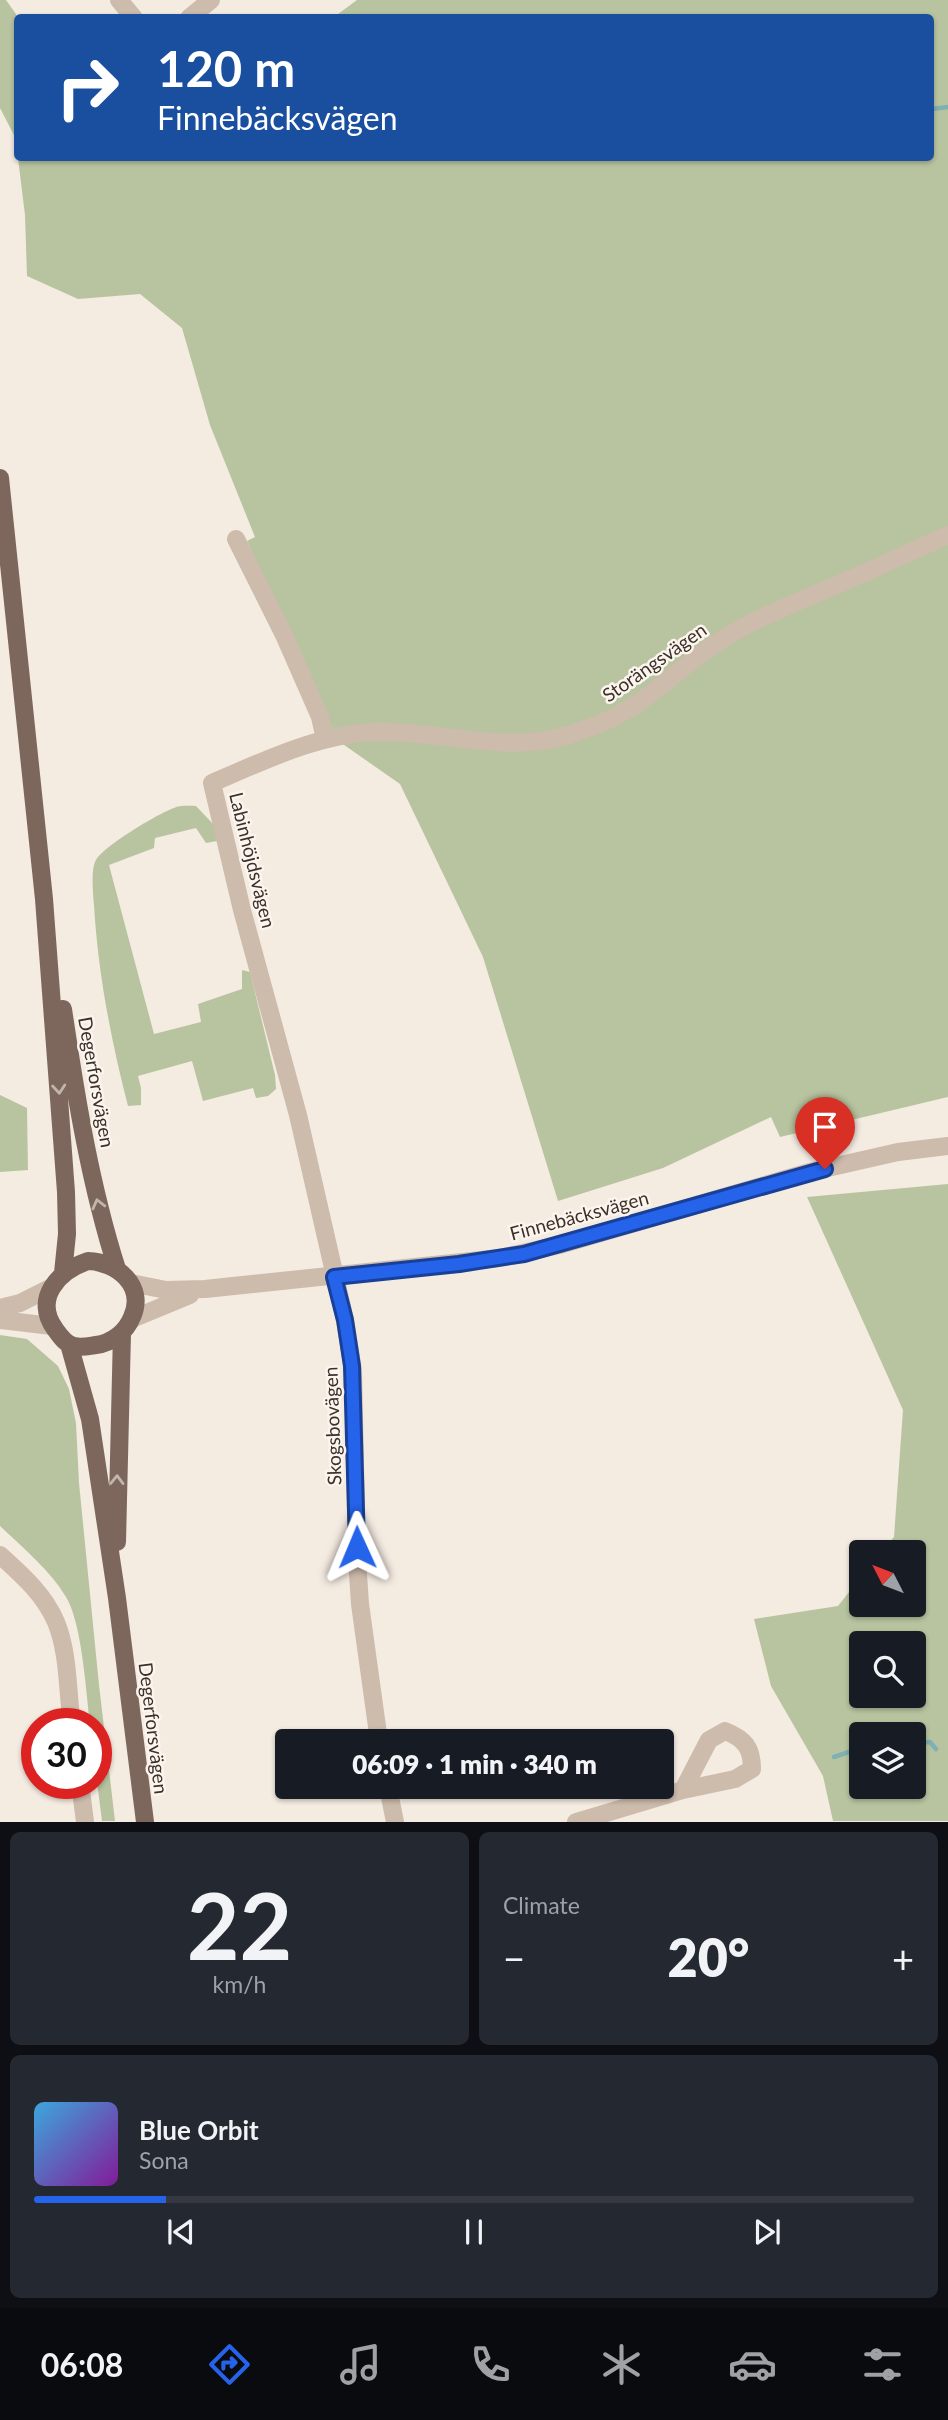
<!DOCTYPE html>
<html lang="en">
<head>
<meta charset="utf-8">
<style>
	:root { --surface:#171b24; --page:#242831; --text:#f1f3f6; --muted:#9ea1a6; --line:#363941; --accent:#2563eb }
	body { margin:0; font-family:Lato,sans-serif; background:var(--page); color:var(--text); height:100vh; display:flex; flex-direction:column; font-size:26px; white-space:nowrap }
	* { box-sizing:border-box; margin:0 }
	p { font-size:23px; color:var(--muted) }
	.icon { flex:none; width:38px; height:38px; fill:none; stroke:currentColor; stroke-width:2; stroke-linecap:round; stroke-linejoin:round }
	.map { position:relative; height:1822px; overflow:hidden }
	.panel { display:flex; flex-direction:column; gap:10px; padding:10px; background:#0d0f14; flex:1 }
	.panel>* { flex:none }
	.banner { position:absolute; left:14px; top:14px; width:920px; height:147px; border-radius:7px; box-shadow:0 2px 5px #0004; background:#1a4fa0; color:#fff; overflow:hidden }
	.needle { width:46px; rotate:312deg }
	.tools { position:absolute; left:849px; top:1540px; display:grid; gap:14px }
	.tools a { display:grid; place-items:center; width:77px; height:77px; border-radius:7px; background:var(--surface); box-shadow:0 2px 5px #0004; font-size:35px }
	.speed { position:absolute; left:21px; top:1708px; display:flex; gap:14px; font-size:35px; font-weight:700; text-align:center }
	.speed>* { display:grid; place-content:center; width:91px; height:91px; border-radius:50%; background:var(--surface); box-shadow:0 2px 5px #0004; line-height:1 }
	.speed .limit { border:10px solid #d22; background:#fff; color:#111 }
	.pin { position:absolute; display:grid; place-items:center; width:60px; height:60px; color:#fff; margin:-72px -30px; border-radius:50% 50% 50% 0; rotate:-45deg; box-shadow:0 0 7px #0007 }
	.pin .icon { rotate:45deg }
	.me { position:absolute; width:77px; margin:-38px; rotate:359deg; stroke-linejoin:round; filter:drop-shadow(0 0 5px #0008) }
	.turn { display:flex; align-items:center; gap:24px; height:147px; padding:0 28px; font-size:32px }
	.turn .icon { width:91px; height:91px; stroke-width:2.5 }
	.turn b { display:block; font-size:49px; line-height:60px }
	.big { font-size:52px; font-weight:800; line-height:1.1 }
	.panel .tile { flex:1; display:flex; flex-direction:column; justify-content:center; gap:10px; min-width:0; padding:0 24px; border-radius:10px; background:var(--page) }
	.panel .dial { align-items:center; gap:0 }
	.dial b { font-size:91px; line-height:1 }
	.song { display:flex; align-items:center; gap:21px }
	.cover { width:84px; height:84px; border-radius:10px; background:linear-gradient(135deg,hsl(200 70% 55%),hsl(290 70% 35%)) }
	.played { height:7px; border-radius:4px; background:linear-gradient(90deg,var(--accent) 15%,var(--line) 15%) }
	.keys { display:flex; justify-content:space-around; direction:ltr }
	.heat { display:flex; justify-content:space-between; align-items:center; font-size:38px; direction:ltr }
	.panel .tiles { flex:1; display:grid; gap:10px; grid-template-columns:1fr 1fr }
	.tile:last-child { grid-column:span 2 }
	.trip { position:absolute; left:275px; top:1729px; width:399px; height:70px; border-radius:7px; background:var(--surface); box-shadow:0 2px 5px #0004; font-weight:800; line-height:70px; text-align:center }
	.dock { display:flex; height:112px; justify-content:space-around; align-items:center; background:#090b0e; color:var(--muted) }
	.dock .icon { width:49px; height:49px }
	.dock .selected { color:var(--accent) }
	.dock b { font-size:32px; color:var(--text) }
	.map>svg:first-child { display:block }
	.green { fill:#b8c4a0; fill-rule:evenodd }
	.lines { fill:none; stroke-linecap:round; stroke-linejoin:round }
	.stream { stroke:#7fb0b2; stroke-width:4.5 }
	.minor { stroke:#cdbbac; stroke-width:18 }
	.major { stroke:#7d675c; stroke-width:18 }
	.oneway { stroke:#c2b5ac }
	.route-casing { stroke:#184099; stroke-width:18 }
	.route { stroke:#2563eb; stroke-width:12 }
	.labels { text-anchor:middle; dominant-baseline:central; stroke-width:5; stroke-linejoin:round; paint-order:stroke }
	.street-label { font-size:19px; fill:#3b302b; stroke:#fbf5ee }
</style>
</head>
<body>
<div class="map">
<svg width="948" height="1822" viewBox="0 0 948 1822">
	<rect width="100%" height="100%" fill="#f4ebe1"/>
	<!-- green -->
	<path class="green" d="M0,0H6L18,17L17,155L16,139L0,108Z
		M357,0H948V1097L780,1137L807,1197L948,1184V1821H833L823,1776L771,1686L754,1619L838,1606L861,1577V1605H914V1552H881L894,1537L903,1410L771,1117L663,1168L558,1201L483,957L400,784L337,740L247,541L255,537L210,425L182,328L140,294L78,299L27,276L25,215L18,158H931V18L334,17ZM861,1643H914V1696H861ZM861,1734H914V1787H861Z
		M196,806L215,826L217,841L206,843L196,828L155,838L154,848L109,865L154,1034L201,1022L198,1004L242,989V970L250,972L275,1075L276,1089L268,1096L256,1098L253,1088L203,1101L192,1061L138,1076L141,1088V1105L128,1106C111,1040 98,973 94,905C93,894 91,871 95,862C100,848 159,813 174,808C180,805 189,806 196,806Z
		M0,1095L27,1108L28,1170L0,1172Z
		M0,1335L27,1339L58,1366L69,1389L76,1423L79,1483L99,1685L115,1821H102L96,1774V1724H90C86,1692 82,1623 66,1597C50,1570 23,1548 0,1526Z"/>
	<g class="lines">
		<!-- stream -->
		<path class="stream" d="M932,109L948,107
			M914,1743L930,1742L936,1749
			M834,1757L861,1748"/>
		<!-- minor -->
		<path class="minor" d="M119,0L134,18
			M189,18L211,0
			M236,539L284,635L320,717L325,739
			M131,1283L166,1290L205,1289L500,1258L559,1245L810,1172L898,1152L948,1146
			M0,1308L20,1303L50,1288
			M132,1319L190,1295
			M0,1320L52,1326
			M0,1555C21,1574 44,1594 56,1622C69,1654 67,1690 72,1724
			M379,1741L360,1604L357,1559L353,1371L345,1320L298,1115L242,910L212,783C266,760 320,733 379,732C444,731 505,754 569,735C589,728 609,721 627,710C662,689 690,658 726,637C762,615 802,600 841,583C877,568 912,551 948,535
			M80,1783L85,1822
			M388,1787L395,1822
			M576,1822L683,1790L735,1779L752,1769C752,1748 745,1739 725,1731L709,1740L683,1790"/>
		<!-- major -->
		<path class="major" d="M0,478L44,899L66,1192L67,1234L63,1273
			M63,1009C76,1097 90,1184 117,1269
			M88,1261C117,1262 146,1286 132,1317C126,1332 112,1343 96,1345C89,1346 81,1348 74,1346C65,1344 60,1336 55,1329C33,1299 58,1271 88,1261Z
			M69,1344L90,1419L117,1598L145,1822
			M117,1542L122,1333"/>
	</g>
	<!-- one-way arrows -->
	<defs><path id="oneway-chevron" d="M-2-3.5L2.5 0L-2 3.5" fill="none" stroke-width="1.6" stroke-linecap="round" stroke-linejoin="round" transform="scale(1.75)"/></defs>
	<g class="oneway">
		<use href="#oneway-chevron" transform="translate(59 1089) rotate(85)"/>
		<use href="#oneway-chevron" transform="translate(98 1204) rotate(-104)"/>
		<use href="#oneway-chevron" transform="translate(117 1480) rotate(-89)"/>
	</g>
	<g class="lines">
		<defs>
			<path id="route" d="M357,1547L352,1366L345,1320L334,1277L459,1264L524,1254L825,1169"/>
		</defs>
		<!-- route casing -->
		<use href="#route" class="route-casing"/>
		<!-- route -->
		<use href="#route" class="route"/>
	</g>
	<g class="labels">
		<!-- street labels -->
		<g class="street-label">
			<text transform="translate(654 662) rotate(-35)">Storängsvägen</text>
			<text transform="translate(253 860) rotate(76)">Labinhöjdsvägen</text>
			<text transform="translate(97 1082) rotate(80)">Degerforsvägen</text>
			<text transform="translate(579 1215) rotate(-15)">Finnebäcksvägen</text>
			<text transform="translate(332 1426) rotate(-92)">Skogsbovägen</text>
			<text transform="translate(154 1728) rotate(83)">Degerforsvägen</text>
		</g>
	</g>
</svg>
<div class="tools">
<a><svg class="needle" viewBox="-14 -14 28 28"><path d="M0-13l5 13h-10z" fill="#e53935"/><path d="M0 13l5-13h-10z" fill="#9ea1a6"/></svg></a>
<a><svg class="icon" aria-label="search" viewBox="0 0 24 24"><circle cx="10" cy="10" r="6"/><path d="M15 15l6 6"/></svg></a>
<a><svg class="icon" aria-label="layers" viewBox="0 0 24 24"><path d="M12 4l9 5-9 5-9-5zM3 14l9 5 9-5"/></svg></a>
</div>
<div class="speed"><div class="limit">30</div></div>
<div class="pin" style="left:825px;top:1169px;background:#d93025"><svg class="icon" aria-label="arrive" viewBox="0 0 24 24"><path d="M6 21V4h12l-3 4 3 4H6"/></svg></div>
<svg class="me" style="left:357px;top:1547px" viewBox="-20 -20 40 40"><path d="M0-17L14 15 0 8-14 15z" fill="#2563eb" stroke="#fff" stroke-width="4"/></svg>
<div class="trip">06:09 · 1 min · 340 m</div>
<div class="banner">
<div class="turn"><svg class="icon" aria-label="right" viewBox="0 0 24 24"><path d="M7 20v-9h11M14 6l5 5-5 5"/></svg><div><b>120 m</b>Finnebäcksvägen</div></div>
</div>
</div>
<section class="panel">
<div class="tiles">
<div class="tile dial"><b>22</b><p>km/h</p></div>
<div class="tile"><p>Climate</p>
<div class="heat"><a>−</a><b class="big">20°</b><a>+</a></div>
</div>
<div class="tile">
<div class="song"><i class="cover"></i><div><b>Blue Orbit</b><p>Sona</p></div></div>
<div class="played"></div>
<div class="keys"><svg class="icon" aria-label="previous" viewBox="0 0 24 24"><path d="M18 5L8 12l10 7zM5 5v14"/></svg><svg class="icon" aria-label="pause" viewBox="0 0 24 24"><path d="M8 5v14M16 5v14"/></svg><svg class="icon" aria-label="next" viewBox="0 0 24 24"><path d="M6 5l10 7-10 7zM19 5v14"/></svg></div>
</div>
</div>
</section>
<nav class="dock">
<b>06:08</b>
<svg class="icon selected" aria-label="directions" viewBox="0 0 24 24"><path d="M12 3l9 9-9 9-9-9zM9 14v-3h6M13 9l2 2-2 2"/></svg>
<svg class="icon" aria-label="music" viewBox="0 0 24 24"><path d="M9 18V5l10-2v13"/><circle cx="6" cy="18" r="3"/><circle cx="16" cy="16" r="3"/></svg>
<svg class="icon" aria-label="phone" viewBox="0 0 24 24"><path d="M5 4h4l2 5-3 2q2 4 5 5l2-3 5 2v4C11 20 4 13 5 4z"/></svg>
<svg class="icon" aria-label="climate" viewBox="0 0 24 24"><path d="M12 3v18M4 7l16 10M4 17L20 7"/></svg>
<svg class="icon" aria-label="car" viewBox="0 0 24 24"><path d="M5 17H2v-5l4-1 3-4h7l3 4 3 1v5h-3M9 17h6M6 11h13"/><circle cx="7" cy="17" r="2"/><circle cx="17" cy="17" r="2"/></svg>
<svg class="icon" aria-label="filters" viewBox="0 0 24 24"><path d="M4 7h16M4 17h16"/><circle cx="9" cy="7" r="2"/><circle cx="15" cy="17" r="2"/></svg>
</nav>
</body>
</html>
